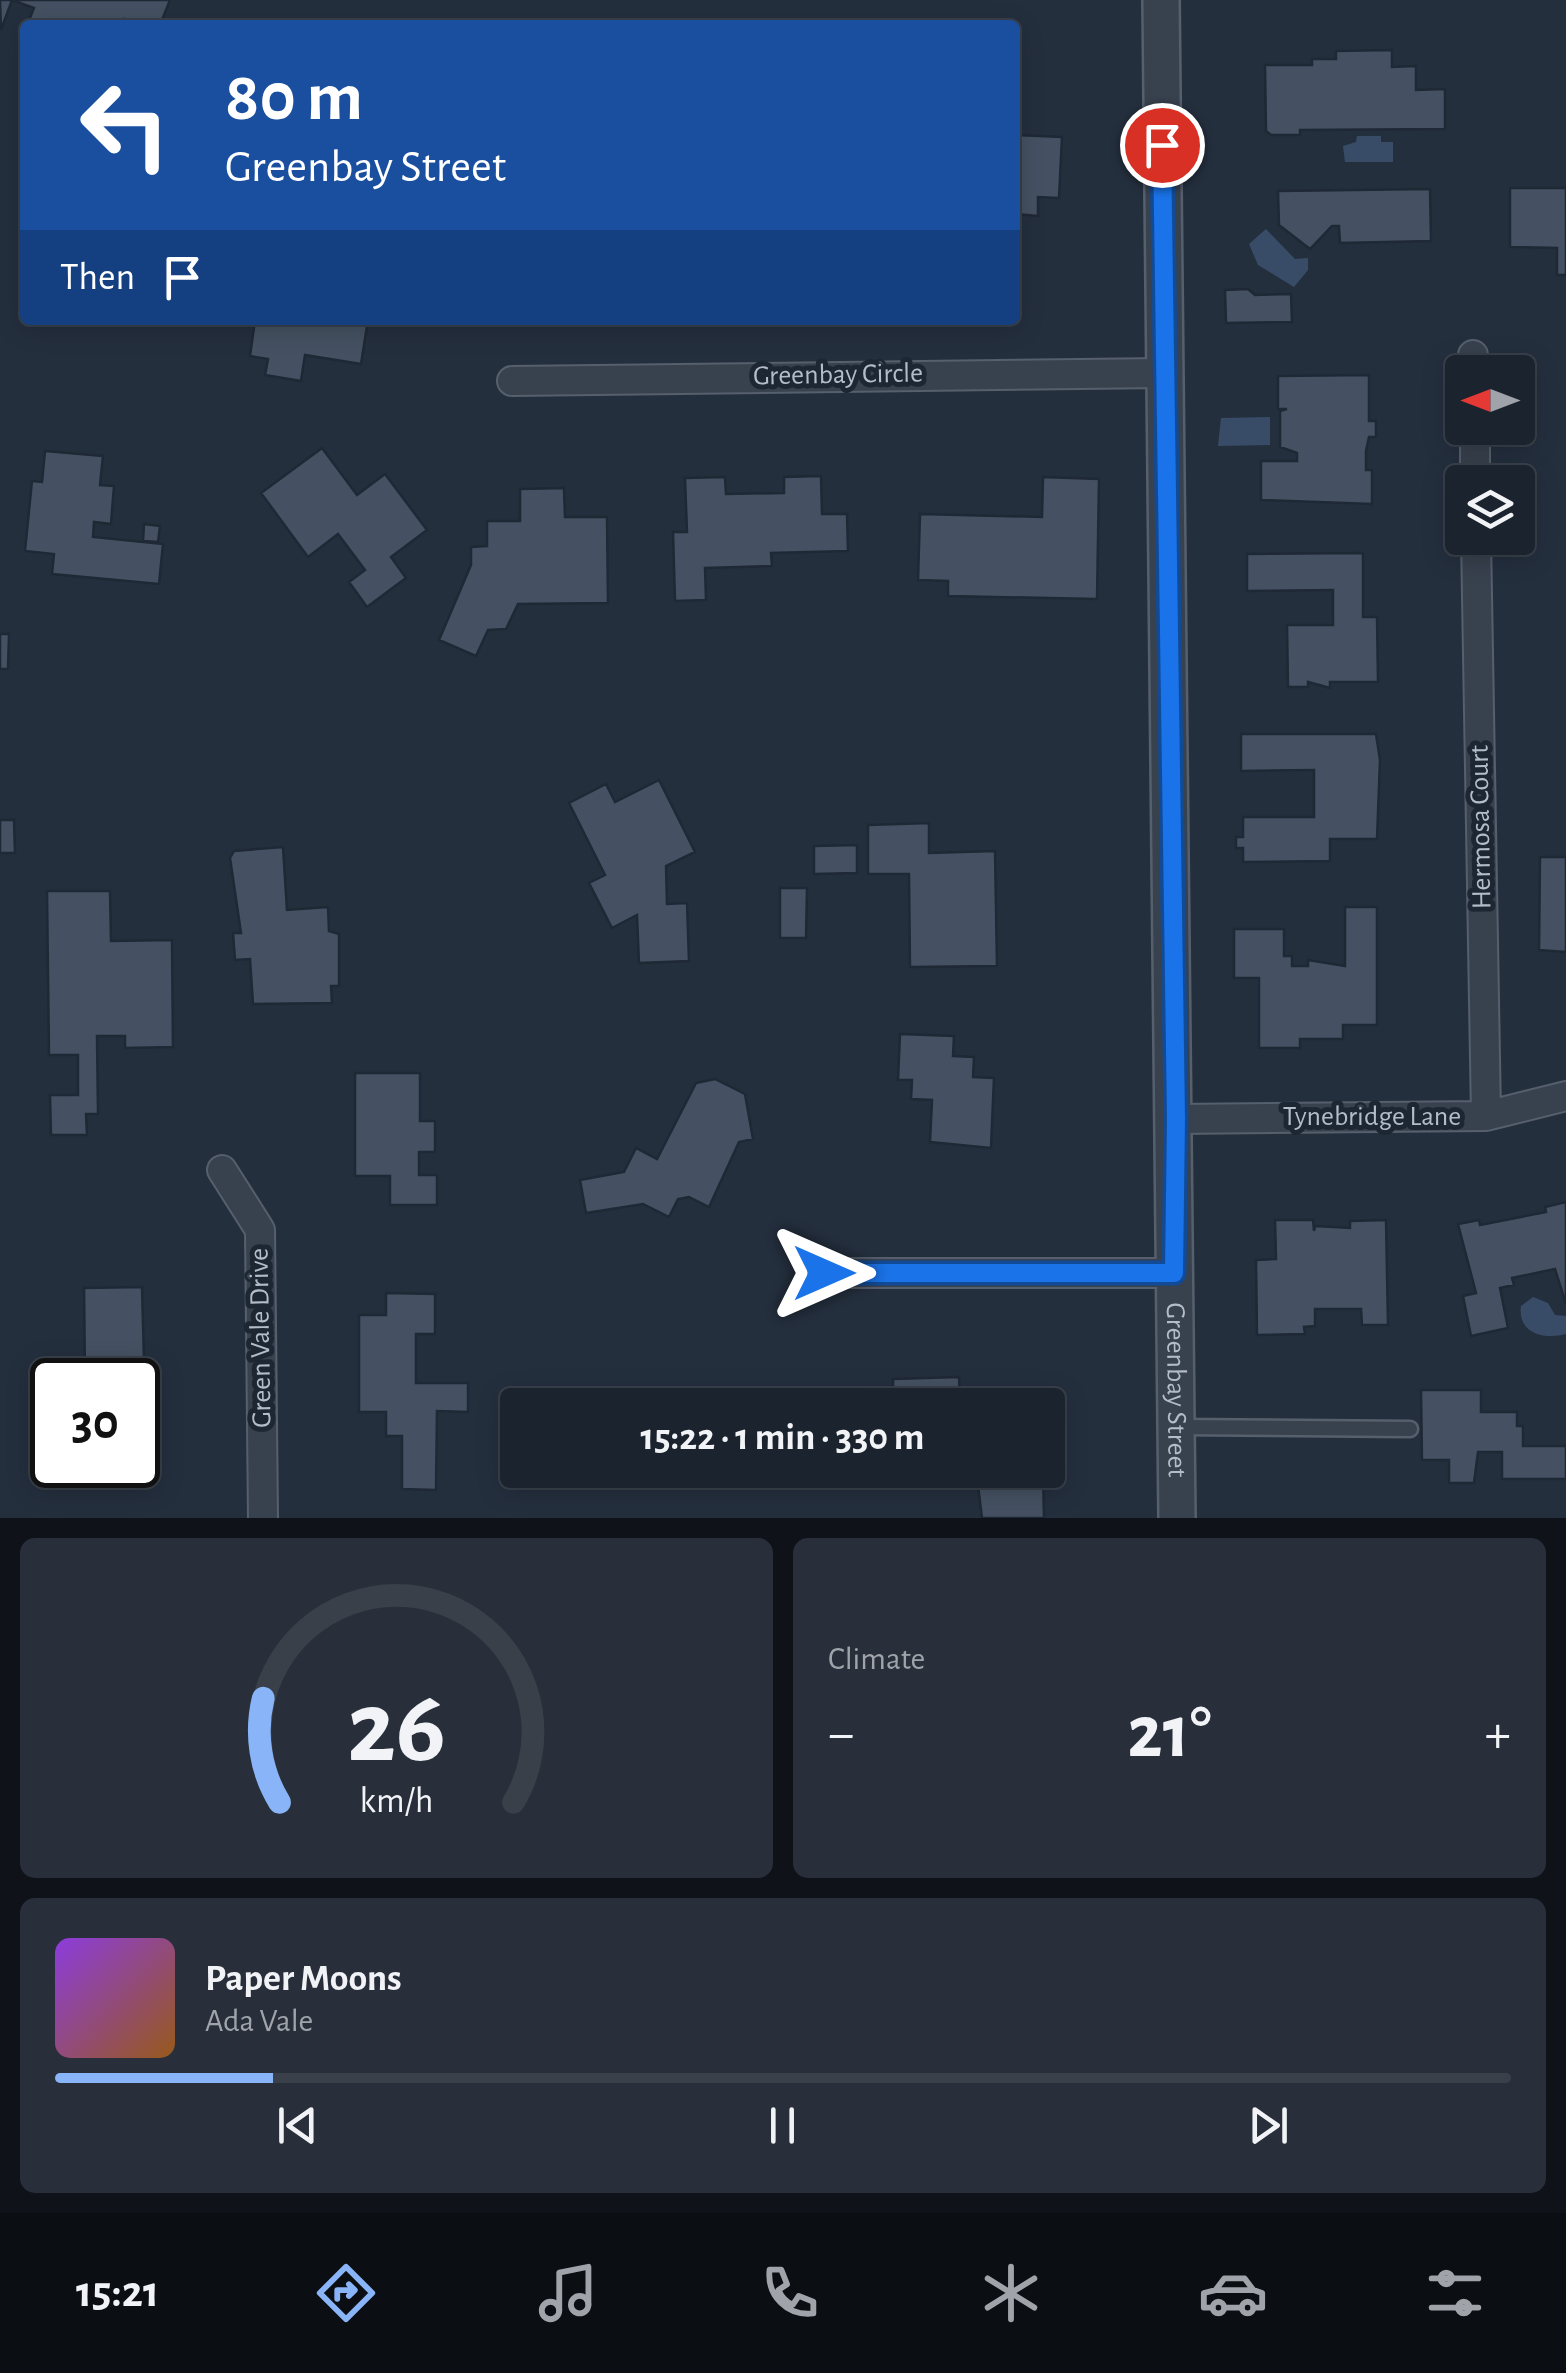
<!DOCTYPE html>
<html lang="en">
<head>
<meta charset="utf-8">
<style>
	:root { --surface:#1b232e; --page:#282f3a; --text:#f1f3f6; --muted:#a0a4aa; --line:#39404a; --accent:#8ab4f8 }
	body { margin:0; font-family:"Alegreya Sans",sans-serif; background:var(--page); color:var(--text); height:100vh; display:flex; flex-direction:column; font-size:38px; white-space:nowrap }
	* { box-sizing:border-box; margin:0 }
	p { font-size:32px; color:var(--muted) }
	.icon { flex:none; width:55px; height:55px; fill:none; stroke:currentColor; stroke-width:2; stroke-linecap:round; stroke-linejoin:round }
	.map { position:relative; height:1518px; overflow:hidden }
	.side { display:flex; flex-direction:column; gap:20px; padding:20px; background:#0f1319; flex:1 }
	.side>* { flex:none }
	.guide { position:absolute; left:20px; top:20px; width:1000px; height:305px; border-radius:10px; box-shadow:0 5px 25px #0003,0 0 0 2px var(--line); background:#1a4fa0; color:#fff; overflow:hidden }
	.needle { width:65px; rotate:270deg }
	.buttons { position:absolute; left:1445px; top:355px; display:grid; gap:20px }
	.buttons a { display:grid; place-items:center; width:90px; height:90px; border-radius:10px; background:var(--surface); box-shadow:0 5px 25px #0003,0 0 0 2px var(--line); font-size:50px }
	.speed { position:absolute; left:30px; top:1358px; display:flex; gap:20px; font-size:50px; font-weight:700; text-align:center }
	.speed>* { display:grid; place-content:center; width:130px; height:130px; border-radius:50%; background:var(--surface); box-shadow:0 5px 25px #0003,0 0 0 2px var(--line); line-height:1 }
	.speed .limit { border:5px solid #111; border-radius:15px; background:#fff; color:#111 }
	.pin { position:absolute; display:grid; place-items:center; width:85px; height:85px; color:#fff; margin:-42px; border:5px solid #fff; border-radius:50%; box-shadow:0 2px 10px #0007 }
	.me { position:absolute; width:110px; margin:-55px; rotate:90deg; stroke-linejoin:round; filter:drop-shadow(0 0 8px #0008) }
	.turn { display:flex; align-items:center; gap:35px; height:210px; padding:0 40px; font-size:45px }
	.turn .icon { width:130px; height:130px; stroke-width:2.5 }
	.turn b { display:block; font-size:70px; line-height:85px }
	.then { display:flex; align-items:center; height:95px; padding:0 40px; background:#0003; gap:20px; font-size:38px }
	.big { font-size:75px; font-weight:700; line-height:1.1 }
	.side .widget { flex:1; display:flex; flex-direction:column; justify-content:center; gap:15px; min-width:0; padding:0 35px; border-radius:15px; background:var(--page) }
	.side .dial { align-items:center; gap:0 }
	.dial svg { height:260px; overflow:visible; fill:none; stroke:var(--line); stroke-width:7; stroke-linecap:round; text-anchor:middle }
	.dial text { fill:var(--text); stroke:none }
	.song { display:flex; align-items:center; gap:30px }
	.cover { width:120px; height:120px; border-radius:15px; background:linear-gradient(135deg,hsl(270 70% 55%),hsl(30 70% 35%)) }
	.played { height:10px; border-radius:5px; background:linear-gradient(90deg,var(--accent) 15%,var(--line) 15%) }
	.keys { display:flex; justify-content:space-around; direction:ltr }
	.heat { display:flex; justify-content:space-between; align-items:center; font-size:55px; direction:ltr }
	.side .tiles { flex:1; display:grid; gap:20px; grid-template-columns:1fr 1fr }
	.widget:last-child { grid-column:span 2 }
	.trip { position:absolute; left:500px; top:1388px; width:565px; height:100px; border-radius:10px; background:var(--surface); box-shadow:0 5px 25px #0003,0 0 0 2px var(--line); font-weight:700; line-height:100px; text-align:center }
	.menu { display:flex; height:160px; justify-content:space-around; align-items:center; background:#0b0e12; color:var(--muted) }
	.menu .icon { width:70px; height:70px }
	.menu .selected { color:var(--accent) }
	.menu b { font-size:45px; color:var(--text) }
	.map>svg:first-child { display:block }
	.water { fill:#394c67 }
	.building { fill:#455162; stroke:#1f2835; stroke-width:2.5 }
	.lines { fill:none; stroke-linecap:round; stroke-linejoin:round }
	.service-casing { stroke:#565f6c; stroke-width:19 }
	.minor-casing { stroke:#565f6c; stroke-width:32 }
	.tertiary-casing { stroke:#565f6c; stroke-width:40 }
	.service { stroke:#38414e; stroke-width:14 }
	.minor { stroke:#38414e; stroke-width:28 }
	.tertiary { stroke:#38414e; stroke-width:35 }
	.route-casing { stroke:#114b97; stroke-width:25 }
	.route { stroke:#1a73e8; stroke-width:18 }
	.labels { text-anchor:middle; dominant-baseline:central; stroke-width:10; stroke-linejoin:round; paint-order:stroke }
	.street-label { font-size:28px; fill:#b4bcc9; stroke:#1d2633 }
</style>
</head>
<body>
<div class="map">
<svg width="1566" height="1518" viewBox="0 0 1566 1518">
	<rect width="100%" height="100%" fill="#242f3e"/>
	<!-- water -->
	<path class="water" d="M1357,136H1381V142H1393V162H1345L1343,146L1356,142Z
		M1266,229L1295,259L1308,258V270L1294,287L1258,265L1249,244Z
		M1270,417V445L1218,446L1221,418Z
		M1533,1297L1548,1303L1555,1315L1566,1316V1334C1544,1340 1517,1333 1521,1306Z"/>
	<!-- building -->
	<path class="building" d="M0,0H170L160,25L124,19L122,25H27L34,8L12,0L1,30Z
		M1392,50V67L1416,66V90L1445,89V129L1300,130V135H1271L1266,131L1265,65H1312V59H1336V51Z
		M1015,135L1062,137L1059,198L1038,197V216L1015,214Z
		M1510,188H1566V275H1557V248L1510,247Z
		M1430,189L1431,241L1340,243L1339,226H1332L1310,249L1279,225L1278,191Z
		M1248,289L1255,295L1291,294L1292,322L1226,323L1225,290Z
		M255,320H368L361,364L305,355L301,381L265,375L268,359L250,356Z
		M1369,375V421H1376V437H1369L1366,451V470H1372V504L1261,500V461H1297V453L1280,447V411L1287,409H1278V376Z
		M322,448L357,495L385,474L427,530L391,557L406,578L367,607L349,582L365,570L338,534L308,557L261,493Z
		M45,451L103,456L100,485L114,486L111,524L94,522L93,537L163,544L159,584L52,574L54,554L25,551L32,481L42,482Z
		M821,476L822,514H847L848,551L771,553L772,566L705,568L706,600L675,601L673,532H687L685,478L725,477L726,494L784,493V477Z
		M1043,477L1099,479L1097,599L948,596V581L918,580L920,514L1042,517Z
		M564,488L565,517H607L608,603L518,604L506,629L488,630L476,656L439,640L471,565V547L487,546V521H520V489Z
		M144,524L160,526L158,542L143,541Z
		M1363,553V617H1377L1378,682H1330V688L1308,682V687H1288L1287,625H1333V590L1247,591V554Z
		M0,634H9L8,669H0Z
		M1241,734H1376L1380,760L1377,839H1330V861L1243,862V848H1236V837H1243V817H1314V770L1241,771Z
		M659,780L695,852L666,866L667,904L687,903L689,961L639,963L637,915L612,928L589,883L605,875L569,803L606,784L615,802Z
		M0,820H14L15,853H0Z
		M929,823V853L995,851L997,966L910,967L909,874H868V825Z
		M857,845V873L814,874V846Z
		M283,847L287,910L328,907L329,931L339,934V986H331L332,1003L253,1004L250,959L235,960L233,933H241L230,858L234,851Z
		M1540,857H1566V952L1539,950Z
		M780,888H807L806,938H780Z
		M47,891H110L111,941L172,940L173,1047L125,1048V1036H97L98,1114H86L87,1135H51L50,1095H78V1055H49Z
		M1345,907H1377V1025H1343V1039H1300V1048H1259V978H1234V929H1284V956H1292V966H1308V960L1345,966Z
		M900,1034L954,1036L953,1056L974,1057L973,1077L994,1078L991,1148L930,1142L932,1100L911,1099L912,1080H898Z
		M355,1073H420V1121H435V1152H419V1175H437V1205H390V1176H355Z
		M715,1079L745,1094L753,1139L739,1142L709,1207L689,1197L678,1199L669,1217L643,1204L586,1213L580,1180L624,1172L636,1148L657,1159L696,1083Z
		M1566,1202V1304L1555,1269L1512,1278L1514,1285L1500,1288L1508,1328L1471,1336L1463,1296L1476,1293L1458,1224L1479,1220L1480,1225L1546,1212L1545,1207Z
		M1275,1220H1313L1314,1231L1315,1226L1350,1228V1221L1386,1220L1388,1325H1362L1361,1309H1315V1326L1304,1327L1305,1334L1257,1335L1256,1260L1276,1259Z
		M142,1287L146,1433L138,1434V1380H85L84,1288Z
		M386,1293L435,1294V1334H416V1383H468V1412L437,1411L436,1490L402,1489V1436H386V1412H359V1315H386Z
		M959,1377L960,1399L1002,1398V1405H863V1387H893V1379Z
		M1421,1390H1481V1412H1517V1426H1523V1446H1566V1479H1502V1452H1478L1474,1483H1449V1460H1422Z
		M976,1470H1043L1044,1518H982Z"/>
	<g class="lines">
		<defs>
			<path id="service" d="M1176,1427L1410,1429"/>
			<path id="minor" d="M1473,355L1474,372
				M512,381L1164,373
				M1475,428V482
				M1476,538L1486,1116
				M1176,1119L1486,1116L1566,1096
				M222,1170L260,1230L263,1518
				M824,1273H1174"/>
			<g id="tertiary">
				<path id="s1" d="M1161,0L1177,1518"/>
			</g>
		</defs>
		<!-- service casing -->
		<use href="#service" class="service-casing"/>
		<!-- minor casing -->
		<use href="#minor" class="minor-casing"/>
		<!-- tertiary casing -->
		<use href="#tertiary" class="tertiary-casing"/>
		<!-- service -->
		<use href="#service" class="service"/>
		<!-- minor -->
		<use href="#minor" class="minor"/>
		<!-- tertiary -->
		<use href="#tertiary" class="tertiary"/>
	</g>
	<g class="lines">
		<defs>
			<path id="route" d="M824,1273H1174L1176,1119L1162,145"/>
		</defs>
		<!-- route casing -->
		<use href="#route" class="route-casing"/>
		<!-- route -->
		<use href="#route" class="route"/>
	</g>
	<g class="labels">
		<!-- street labels -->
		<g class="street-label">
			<text transform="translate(838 375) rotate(-1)">Greenbay Circle</text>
			<text transform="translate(1481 827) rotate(-91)">Hermosa Court</text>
			<text x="1372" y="1117">Tynebridge Lane</text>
			<text transform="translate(261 1338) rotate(-91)">Green Vale Drive</text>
			<text stroke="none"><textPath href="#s1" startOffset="1390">Greenbay Street</textPath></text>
		</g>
	</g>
</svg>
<div class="buttons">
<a><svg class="needle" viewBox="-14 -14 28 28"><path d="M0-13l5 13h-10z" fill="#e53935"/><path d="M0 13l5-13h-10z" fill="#a0a4aa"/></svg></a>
<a><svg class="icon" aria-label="layers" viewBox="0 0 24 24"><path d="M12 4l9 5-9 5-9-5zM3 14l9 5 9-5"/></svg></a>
</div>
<div class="speed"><div class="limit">30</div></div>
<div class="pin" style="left:1162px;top:145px;background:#d93025"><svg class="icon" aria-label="arrive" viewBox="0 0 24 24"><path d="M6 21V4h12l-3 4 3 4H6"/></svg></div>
<svg class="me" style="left:824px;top:1273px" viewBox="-20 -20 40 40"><path d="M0-17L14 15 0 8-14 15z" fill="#1a73e8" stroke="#fff" stroke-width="4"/></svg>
<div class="trip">15:22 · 1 min · 330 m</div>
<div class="guide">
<div class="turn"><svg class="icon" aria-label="left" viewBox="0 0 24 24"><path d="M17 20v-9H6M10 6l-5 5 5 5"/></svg><div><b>80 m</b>Greenbay Street</div></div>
<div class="then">Then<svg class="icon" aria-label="arrive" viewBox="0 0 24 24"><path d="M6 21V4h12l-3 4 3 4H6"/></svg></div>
</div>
</div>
<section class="side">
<div class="tiles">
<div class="widget dial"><svg viewBox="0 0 100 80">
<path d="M14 69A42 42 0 1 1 86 69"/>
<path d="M14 69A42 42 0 0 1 9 37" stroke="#8ab4f8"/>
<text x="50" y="56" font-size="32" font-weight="700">26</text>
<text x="50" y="72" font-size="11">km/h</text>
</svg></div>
<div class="widget"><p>Climate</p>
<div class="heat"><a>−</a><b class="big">21°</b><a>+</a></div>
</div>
<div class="widget">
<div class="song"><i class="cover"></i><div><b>Paper Moons</b><p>Ada Vale</p></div></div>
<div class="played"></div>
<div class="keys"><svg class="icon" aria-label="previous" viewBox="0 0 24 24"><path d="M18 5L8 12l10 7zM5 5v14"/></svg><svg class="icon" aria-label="pause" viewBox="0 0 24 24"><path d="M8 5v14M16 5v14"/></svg><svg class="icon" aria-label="next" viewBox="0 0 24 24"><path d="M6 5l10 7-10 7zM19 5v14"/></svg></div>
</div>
</div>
</section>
<nav class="menu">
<b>15:21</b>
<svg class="icon selected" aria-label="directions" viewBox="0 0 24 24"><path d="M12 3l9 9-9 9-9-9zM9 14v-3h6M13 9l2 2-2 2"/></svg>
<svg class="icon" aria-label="music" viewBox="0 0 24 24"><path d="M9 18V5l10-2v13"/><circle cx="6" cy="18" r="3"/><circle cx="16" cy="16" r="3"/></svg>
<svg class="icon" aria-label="phone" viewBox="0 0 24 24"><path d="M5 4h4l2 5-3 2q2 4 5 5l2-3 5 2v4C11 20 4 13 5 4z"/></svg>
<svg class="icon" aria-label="climate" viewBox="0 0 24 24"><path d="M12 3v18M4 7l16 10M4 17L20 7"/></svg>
<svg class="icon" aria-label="car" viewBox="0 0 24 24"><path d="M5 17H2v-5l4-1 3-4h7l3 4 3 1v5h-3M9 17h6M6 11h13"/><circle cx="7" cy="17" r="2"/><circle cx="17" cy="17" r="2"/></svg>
<svg class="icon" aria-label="filters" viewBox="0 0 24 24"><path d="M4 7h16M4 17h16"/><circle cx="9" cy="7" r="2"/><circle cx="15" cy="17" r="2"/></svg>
</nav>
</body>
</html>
